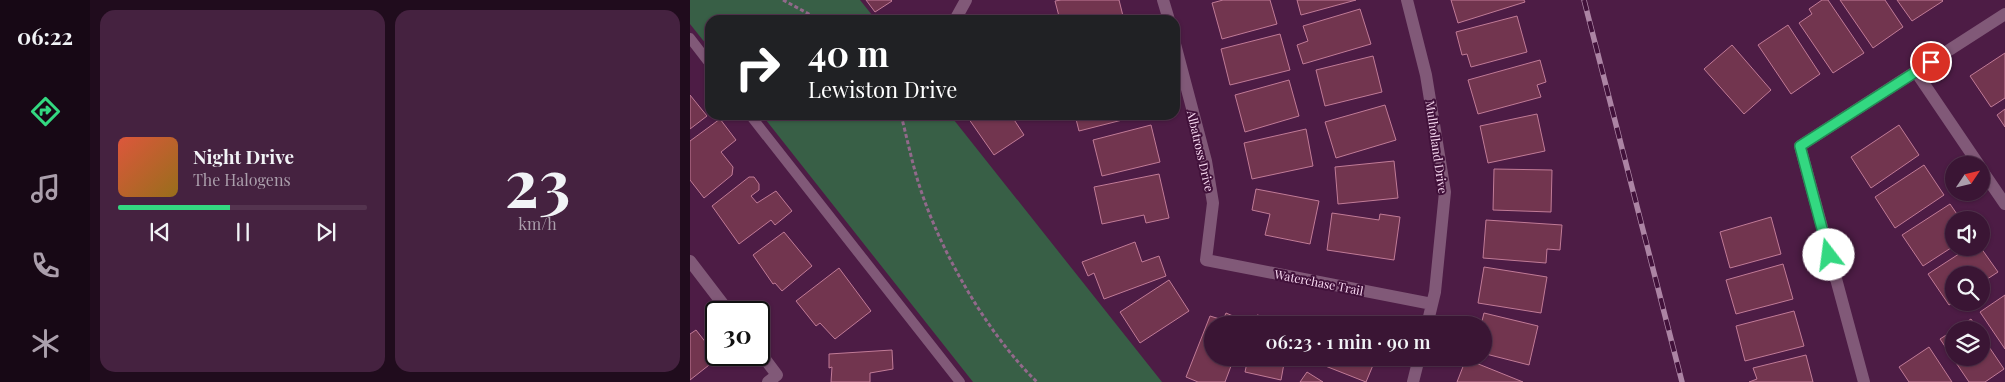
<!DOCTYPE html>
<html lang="en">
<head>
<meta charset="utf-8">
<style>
	:root { --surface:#3a1534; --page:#452240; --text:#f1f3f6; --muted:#ab9fac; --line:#54344f; --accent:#33d881 }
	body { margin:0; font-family:"Playfair Display",serif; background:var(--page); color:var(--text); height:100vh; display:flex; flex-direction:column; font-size:19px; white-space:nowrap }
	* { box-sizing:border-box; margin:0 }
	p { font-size:16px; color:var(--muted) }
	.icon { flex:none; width:28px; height:28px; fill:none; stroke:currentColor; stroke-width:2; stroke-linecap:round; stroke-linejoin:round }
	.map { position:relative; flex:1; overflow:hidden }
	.side { display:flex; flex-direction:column; gap:10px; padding:10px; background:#200c1d; width:600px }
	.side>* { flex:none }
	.top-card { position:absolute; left:15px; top:15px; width:475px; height:105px; border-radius:15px; box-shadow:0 1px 4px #0004,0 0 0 1px var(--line); background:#202124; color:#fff; overflow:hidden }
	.needle { width:32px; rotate:55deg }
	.tools { position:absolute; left:1255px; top:156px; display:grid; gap:10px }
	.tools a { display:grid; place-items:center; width:45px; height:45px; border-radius:50%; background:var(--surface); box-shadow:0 1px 4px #0004,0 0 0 1px var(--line); font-size:25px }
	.speed { position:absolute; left:15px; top:301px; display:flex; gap:10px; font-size:25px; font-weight:700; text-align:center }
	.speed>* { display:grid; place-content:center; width:65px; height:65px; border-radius:50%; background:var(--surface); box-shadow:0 1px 4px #0004,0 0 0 1px var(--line); line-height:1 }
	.speed .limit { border:2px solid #111; border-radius:8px; background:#fff; color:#111 }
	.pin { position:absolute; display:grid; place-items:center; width:42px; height:42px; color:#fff; margin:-21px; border:2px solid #fff; border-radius:50%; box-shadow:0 1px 5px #0007 }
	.me { position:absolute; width:55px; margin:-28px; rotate:345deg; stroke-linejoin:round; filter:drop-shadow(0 0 4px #0008) }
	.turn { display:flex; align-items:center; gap:18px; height:105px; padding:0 20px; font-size:22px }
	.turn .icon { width:65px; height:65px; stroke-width:2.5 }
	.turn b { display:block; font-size:35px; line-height:42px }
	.side .card { flex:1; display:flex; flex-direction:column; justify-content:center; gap:8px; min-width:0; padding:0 18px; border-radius:15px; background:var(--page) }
	.side .dial { align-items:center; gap:0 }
	.dial b { font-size:65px; line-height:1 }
	.song { display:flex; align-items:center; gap:15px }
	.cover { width:60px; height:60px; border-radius:8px; background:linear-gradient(135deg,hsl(10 70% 55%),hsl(40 70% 35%)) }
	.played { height:5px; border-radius:2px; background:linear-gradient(90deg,var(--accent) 45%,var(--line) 45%) }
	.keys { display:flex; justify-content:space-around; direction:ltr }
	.side .tiles { flex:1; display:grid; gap:10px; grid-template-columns:repeat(2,1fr) }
	.trip { position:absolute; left:514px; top:316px; width:288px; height:50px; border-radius:25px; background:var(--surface); box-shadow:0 1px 4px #0004,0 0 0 1px var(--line); font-weight:600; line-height:50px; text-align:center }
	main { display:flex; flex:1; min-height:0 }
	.dock { display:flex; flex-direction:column; width:90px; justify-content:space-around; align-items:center; background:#170815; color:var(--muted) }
	.dock .icon { width:35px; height:35px }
	.dock .on { color:var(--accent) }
	.dock b { font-size:22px; color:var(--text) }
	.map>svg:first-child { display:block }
	.green { fill:#385f46 }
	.building { fill:#72354f; stroke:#c17b97 }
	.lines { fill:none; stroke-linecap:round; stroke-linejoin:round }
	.path { stroke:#92698b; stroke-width:3; stroke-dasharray:4 2.5; stroke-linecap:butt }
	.service { stroke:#815978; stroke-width:10 }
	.minor { stroke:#815978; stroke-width:12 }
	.rail-casing { stroke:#ac84a4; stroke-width:5.5 }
	.rail { stroke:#41113a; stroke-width:4; stroke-dasharray:11; stroke-linecap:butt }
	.route-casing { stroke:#218c54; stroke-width:12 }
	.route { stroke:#33d881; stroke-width:9 }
	.labels { text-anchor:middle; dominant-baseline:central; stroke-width:4; stroke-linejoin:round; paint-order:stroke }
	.street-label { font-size:12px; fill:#f9daf2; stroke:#41113a }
</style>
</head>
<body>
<main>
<nav class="dock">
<b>06:22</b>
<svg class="icon on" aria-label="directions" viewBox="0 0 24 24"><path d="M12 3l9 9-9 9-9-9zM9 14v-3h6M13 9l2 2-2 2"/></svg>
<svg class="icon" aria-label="music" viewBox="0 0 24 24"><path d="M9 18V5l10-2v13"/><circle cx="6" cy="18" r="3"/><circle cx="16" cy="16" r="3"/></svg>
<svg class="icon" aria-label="phone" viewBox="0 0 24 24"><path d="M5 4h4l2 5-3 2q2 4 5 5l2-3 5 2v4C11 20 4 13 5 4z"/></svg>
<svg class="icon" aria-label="climate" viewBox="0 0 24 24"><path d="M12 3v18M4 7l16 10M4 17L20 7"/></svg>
</nav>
<section class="side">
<div class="tiles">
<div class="card">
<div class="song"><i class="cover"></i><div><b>Night Drive</b><p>The Halogens</p></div></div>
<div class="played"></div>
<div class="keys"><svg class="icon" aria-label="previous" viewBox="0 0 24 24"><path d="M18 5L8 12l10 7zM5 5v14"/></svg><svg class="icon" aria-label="pause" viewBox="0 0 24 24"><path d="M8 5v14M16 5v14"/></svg><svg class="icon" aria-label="next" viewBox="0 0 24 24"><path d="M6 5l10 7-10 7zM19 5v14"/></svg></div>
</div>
<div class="card dial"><b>23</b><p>km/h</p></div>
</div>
</section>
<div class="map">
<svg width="1315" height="382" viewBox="0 0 1315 382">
	<rect width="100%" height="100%" fill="#4d1c45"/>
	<!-- green -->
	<path class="green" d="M0,0H170L186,20H20V49L0,24Z
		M72,115H260L472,382H283Z"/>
	<!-- building -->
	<path class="building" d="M176,0H201L202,1L185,12Z
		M371,0H429L434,20H370L365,1Z
		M533,0H580L587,24L532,39L522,3Z
		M607,0H666L611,15Z
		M761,0H834L835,2L768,23Z
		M1132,0H1138L1174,53L1143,73L1109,23L1122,14L1119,9Z
		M1150,0H1195L1213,27L1183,48Z
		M1207,0H1252L1253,1L1222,21Z
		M670,9L681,44L613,64L607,45L618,41L613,26Z
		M827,16L837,52L781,67L777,54L772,55L766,32Z
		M1098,25L1130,74L1101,94L1068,45Z
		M590,34L600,70L540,85L531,49Z
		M1042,45L1081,90L1054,114L1014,69Z
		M1315,53V98L1301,107L1280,76Z
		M683,56L692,92L635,106L626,70Z
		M850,60L856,82L847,85L851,97L788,114L778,80Z
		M599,80L609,116L555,132L545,95Z
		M0,95L17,116L0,129Z
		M695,105L706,140L646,158L635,122Z
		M1315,109V127L1307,115Z
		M847,114L855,151L798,163L790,126Z
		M276,115H321L334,135L304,155Z
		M385,115H452L389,131Z
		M30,119L46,140L31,152L43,167L42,175L14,198L0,180V141Z
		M461,125L470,162L412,176L403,140Z
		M1209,125L1229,155L1181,188L1161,157Z
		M616,129L623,166L562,179L554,143Z
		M704,161L708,198L648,204L645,167Z
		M1234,165L1254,195L1205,228L1185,197Z
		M804,169L862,170L861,212L803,210Z
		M469,174L479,218L456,223L454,215L412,224L404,187Z
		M59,177H64L69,184V190L61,196L67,203L86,191L102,211L85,225L81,220L49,244L22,206Z
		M566,189L629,201L620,244L575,235L580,214L562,210Z
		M1260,204L1271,220H1264V246L1233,266L1212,235Z
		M642,213L689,220L690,214L710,217L704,260L637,250Z
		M1081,217L1091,254L1040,268L1030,232Z
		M796,220L872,225L870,250L857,249L856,263L793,258Z
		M94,232L122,266L92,291L85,283L83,284L63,255Z
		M445,242L452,262L469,256L476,276L414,299L404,273L398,276L392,262Z
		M1278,248H1291L1308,272L1291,283V275H1264V302L1259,305L1238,274Z
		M1093,264L1103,299L1046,314L1036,280Z
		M794,267L857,277L851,313L788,303Z
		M149,268L181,311L145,339L130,323L126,326L106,301Z
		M479,280L499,311L450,343L430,312Z
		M1315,295V349L1290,312Z
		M1104,311L1114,346L1055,361L1046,326Z
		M536,313L557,322L556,325H522V358H544L535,382H508L496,377L520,316L533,320Z
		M794,313L848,326L839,365L792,353V325H791Z
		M567,315L603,323L602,325H565Z
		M1281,319L1288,330H1264Z
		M6,330L28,358L0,380V334Z
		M1264,330V358H1291V335L1314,369L1295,382H1279L1250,339Z
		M1239,347L1262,382H1219L1209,367Z
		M202,350L203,369L180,373V382H141L142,367L139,368V354Z
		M1116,355L1123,382H1059L1067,379L1063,368Z
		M558,358H595L591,380L555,372Z
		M615,358H686L676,382Z
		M776,359L833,382H767Z
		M617,372L633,382H610Z"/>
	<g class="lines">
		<!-- path -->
		<path class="path" d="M93,0L130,20
			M211,115C216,134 220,153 225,171C244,241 295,332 347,382"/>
		<!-- service -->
		<path class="service" d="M0,38L20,64
			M60,115L270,382"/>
		<!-- minor -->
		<path class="minor" d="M473,0L479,20
			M717,0L736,75L755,192L745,292L737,325
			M265,20L276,0
			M485,44L516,161L523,203L516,260L742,304
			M1226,72L1289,165
			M1291,169L1315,204
			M0,261L39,312
			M69,351L87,375L78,382
			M723,382L729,358
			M1174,382L1110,146L1315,14"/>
		<defs>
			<path id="rail" d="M894,0L992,382"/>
		</defs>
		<!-- rail casing -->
		<use href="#rail" class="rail-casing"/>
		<!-- rail -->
		<use href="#rail" class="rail"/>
	</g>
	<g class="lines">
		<defs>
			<path id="route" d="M1139,255L1110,146L1241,62"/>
		</defs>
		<!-- route casing -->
		<use href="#route" class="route-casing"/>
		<!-- route -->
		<use href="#route" class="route"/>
	</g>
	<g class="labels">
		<!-- street labels -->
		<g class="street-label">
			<text transform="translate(747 147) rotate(82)">Mulholland Drive</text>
			<text transform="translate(511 151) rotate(77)">Albatross Drive</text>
			<text transform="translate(629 282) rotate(11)">Waterchase Trail</text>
		</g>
	</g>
</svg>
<div class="tools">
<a><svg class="needle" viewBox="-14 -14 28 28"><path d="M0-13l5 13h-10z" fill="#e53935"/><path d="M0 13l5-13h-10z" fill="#ab9fac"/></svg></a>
<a><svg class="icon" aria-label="sound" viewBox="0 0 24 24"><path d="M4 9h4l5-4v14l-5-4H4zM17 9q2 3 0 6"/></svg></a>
<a><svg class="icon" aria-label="search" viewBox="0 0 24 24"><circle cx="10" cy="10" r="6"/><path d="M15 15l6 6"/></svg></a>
<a><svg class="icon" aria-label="layers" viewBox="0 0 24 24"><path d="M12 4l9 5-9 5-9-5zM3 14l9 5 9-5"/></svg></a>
</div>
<div class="speed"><div class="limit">30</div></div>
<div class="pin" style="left:1241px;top:62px;background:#d93025"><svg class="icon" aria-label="arrive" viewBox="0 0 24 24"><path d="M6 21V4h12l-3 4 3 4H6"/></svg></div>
<svg class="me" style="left:1139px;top:255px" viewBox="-20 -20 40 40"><circle r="19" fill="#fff"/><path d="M0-13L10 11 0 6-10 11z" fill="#33d881"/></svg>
<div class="trip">06:23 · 1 min · 90 m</div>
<div class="top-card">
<div class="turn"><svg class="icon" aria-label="right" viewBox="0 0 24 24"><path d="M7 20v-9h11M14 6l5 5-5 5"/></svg><div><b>40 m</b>Lewiston Drive</div></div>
</div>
</div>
</main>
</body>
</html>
